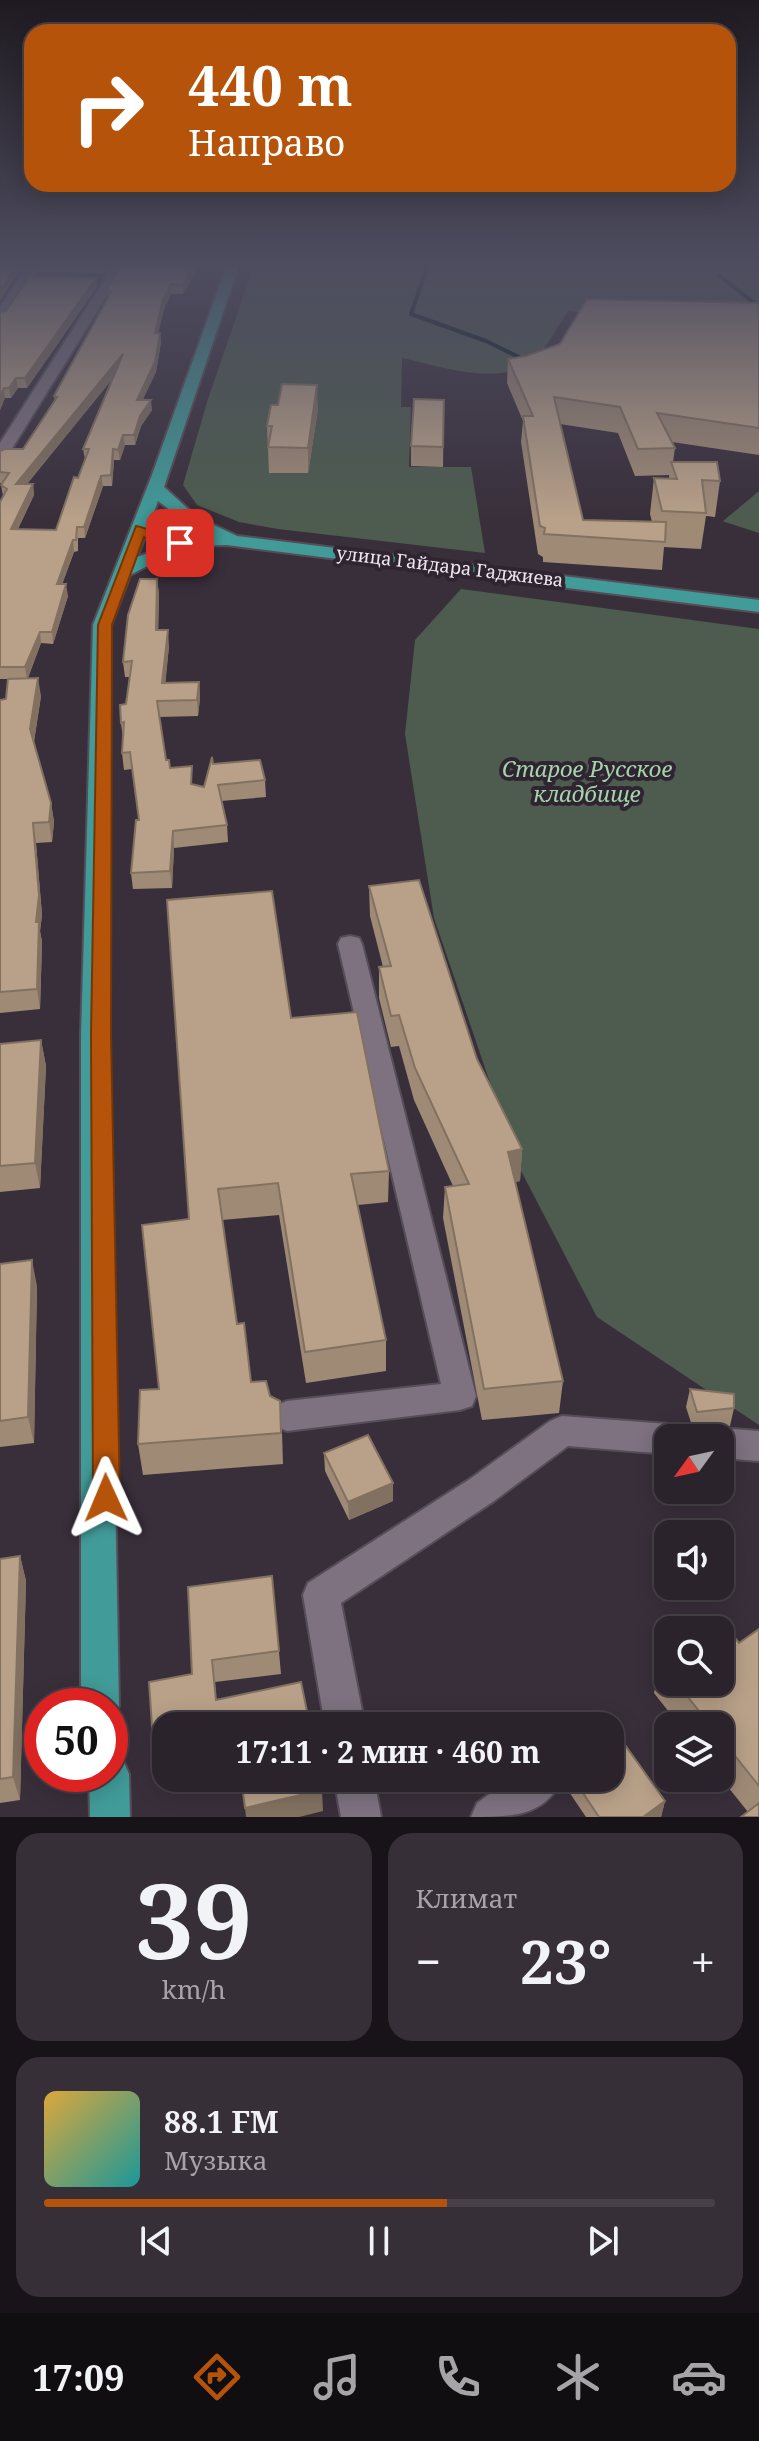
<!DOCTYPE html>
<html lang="ru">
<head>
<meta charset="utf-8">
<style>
	:root { --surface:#2b232c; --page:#372f38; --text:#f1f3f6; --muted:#a6a4a9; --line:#474048; --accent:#b45309 }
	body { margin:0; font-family:"Noto Serif",serif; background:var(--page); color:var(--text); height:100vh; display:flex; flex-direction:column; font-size:30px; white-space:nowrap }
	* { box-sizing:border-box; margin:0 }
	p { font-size:26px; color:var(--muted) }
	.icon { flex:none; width:44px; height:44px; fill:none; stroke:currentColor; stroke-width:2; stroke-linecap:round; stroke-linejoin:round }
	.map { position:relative; height:1817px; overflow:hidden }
	.side { display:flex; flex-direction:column; gap:16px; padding:16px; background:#181318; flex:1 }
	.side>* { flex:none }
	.banner { position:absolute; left:24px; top:24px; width:712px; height:168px; border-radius:24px; box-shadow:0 4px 20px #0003,0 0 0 2px var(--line); background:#b45309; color:#fff; overflow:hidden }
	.needle { width:52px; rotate:237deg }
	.controls { position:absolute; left:654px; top:1424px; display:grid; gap:16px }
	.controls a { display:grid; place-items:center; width:80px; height:80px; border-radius:16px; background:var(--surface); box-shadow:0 4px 20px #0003,0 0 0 2px var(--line); font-size:40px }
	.speed { position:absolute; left:24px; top:1688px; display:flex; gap:16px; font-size:40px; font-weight:700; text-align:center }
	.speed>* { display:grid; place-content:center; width:104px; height:104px; border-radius:50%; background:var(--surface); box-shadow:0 4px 20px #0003,0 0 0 2px var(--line); line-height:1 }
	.speed .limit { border:12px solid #d22; background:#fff; color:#111 }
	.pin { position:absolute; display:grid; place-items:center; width:68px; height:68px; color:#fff; margin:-34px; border-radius:16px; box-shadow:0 4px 12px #0006 }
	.me { position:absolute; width:88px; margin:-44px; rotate:359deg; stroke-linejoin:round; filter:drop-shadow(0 0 6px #0008) }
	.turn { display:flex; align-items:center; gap:28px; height:168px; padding:0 32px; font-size:36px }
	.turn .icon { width:104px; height:104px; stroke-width:2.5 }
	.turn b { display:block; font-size:56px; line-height:68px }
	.big { font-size:60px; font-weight:700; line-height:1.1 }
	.side .tile { flex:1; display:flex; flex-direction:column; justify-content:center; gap:12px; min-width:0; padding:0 28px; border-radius:24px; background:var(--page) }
	.side .dial { align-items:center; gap:0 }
	.dial b { font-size:104px; line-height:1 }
	.song { display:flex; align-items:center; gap:24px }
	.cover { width:96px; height:96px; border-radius:12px; background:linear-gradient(135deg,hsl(40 70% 55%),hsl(180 70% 35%)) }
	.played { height:8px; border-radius:4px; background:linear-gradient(90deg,var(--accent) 60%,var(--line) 60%) }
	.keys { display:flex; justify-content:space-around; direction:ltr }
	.heat { display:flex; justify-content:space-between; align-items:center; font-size:44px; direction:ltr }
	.side .tiles { flex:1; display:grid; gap:16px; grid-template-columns:1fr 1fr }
	.tile:last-child { grid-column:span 2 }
	.trip { position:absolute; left:152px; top:1712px; width:472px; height:80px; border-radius:24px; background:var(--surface); box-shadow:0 4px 20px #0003,0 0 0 2px var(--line); font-weight:700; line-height:80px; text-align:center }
	.tab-bar { display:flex; height:128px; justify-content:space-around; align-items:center; background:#110e12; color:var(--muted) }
	.tab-bar .icon { width:56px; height:56px }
	.tab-bar .on { color:var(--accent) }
	.tab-bar b { font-size:36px; color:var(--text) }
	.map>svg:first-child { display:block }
	.green { fill:#4d5c4f }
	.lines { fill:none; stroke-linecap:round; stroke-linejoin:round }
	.stream { stroke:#021a23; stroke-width:4 }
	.minor-casing { stroke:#554d57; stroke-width:4 }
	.major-casing { stroke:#554d57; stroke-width:4 }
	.minor { fill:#7e7280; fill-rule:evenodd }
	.major { fill:#419b99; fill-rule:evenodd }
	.wall { fill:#9f8a76; fill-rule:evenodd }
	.shaded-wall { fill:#827160 }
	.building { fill:#b9a189; stroke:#827160; stroke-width:2; fill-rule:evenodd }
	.route { fill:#b45309; stroke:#753606; stroke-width:2 }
	.labels { text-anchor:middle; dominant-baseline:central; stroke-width:8; stroke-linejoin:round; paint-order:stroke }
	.far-street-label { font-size:18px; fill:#ede6ee; stroke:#2f2531 }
	.park-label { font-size:22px; font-style:italic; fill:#a5d3ab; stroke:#2f2531 }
</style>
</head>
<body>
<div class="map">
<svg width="759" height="1817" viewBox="0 0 759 1817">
	<rect width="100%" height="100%" fill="#392f3b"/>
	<!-- green -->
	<path class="green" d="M254,265H759V324L662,322L568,311C558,325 549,345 536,358C504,389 440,366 402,358L401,407H411L409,467H471L485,553L278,529L239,522L197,505L183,485L207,402Z
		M759,491V533L722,521H723Z
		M461,589L759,629V1425L597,1317L518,1165L434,918L405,734L415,640Z"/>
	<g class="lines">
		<!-- stream -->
		<path class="stream" d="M428,265L411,314L486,341L527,361
			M713,265L715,269
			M720,276L759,307"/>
		<defs>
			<path id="minor" d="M28,265H40L5,319L0,320V306Z
				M114,265H126L8,455L0,460V443Z
				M350,936L359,938L362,944L476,1396L472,1406L460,1410L287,1431L275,1426L270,1416L275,1406L287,1401L441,1384L338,944L341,938Z
				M562,1416L668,1424L680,1428L684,1438H668V1454L568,1446L494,1501L341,1603L365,1726H325L303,1595L308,1583L470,1479L550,1421Z
				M720,1428L759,1431V1461L720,1458V1438H705L708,1432Z
				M334,1778H374L381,1817H341Z
				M511,1778H560L561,1781C544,1817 509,1817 471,1817L477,1803Z"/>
			<path id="major" d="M227,265H239L164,487L197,517L237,536L759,600V612L227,545L192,546L190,551L155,562L130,575L111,625L107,1035L119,1706L110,1721V1706H81V1035L93,625L152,475ZM158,501L205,536L170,537L149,526ZM145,537L166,547L137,557Z
				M110,1754L123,1760L129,1774L130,1817H90L89,1774H110Z"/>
		</defs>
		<!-- minor casing -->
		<use href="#minor" class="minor-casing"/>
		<!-- major casing -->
		<use href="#major" class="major-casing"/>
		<!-- minor -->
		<use href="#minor" class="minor"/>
		<!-- major -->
		<use href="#major" class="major"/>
	</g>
	<!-- wall -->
	<path class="wall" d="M38,265H111L105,273L39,272Z
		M199,265L183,294H171L164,309L158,333H160L161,342L156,372L142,400L152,410L141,426L135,445H125L120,460H114L112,486H103L85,538H78V551L74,552L62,584L68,596L53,644L41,643L28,678L41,696L34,742L51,803L54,822L52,842L36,843L42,915L40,931L42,942L40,1009L0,1013V700L6,699L8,679H0V502L3,496L1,485L2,483H0V451L23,449L55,401L54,396L108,298L107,290ZM114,377L83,449L85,459L56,530L18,529L34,495L33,484H27Z
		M97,287L27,388H18L11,398H5L0,410V312Z
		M759,303V455L672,442L675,448L673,462L720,481L715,517L706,516L701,549L664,547L662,570L543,562V557L538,554L521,442L523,421L507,383L508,359L526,356ZM560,424L618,433L635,476L669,475V479L654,478L650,514L652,522L583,520Z
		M444,400L443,467L411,466V446Z
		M318,409L308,473H269L267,426Z
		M157,579L159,594L158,630L169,646L165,683L199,682L200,698L198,716L159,717L166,760L170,768L193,785L204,787L213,764L265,780L266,797L221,801L227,825L228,842L174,848L172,888L133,889L131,873L139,820L132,769L124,770L122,753L123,739L121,723L126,704L130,677H125L123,662Z
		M369,886L477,1059L522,1149L520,1181L515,1182L563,1381L559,1413L482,1420L443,1218L445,1187L453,1186L414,1100L399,1046L391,1047L379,998V967H383L370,916Z
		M291,1018L389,1171L388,1202L358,1205L386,1340V1371L306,1383L279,1215L222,1220L237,1324L251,1382L270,1396L282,1432L283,1464L143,1475L138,1444L159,1389L189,1219Z
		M41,1040L46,1066L40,1188L0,1192V1044Z
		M0,1264L37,1286L34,1443L0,1447Z
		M690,1389L734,1408L730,1426L693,1429L686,1407Z
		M324,1453L393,1501L349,1520L325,1471Z
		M20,1556L26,1581L20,1800L0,1803V1559Z
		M272,1576L281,1674L215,1682L216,1700L301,1682L310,1726H166V1775L158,1777L154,1755L149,1682L192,1674L188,1587Z
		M759,1629V1817L748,1812L720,1777V1726H680L654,1693L661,1664L668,1659V1682H720L739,1643Z
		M563,1778H610L665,1801L661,1817H586L563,1783Z"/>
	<!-- shaded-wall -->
	<path class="shaded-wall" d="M17,265H24L0,301V290Z
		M105,265H111L105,273Z
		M194,265H199L183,294V285Z
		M96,278L97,287L27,388L25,378Z
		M171,284V294L164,309L156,342L155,333L163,300Z
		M160,333L161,342L156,372L138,410L137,400Z
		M123,354L124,364L18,495L16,484Z
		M16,378L18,388L11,398L9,388Z
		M317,385L318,409L308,473V448Z
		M4,388L5,398L0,410V397Z
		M151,400L152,410L141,426L135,445L134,435L140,416Z
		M123,435L125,445L120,460L118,450Z
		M113,449L114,460L112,486L111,475Z
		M101,476L103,486L85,538L84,527Z
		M33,484L34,495L12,541L11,529Z
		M73,540L74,552L58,596L57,584Z
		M157,579L159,594L158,645L156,630Z
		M66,584L68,596L53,644L52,632Z
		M168,630L169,646L164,699L162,683Z
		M40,632L41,643L27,680L25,667Z
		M38,678L41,696L33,747L30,729Z
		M199,682L200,698L198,716L197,700Z
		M51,803L54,822L52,842L49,822Z
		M33,823L36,843L42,915L40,931L42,942L40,1009L37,989Z
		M173,831L174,848L172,888L170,871Z
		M41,1040L46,1066L40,1188L35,1163Z
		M522,1149L520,1181L506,1184L508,1152Z
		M32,1260L37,1286L34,1443L28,1417Z
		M393,1483V1501L349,1520L348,1502Z
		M20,1556L26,1581L20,1800L13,1777Z
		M322,1790L323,1811L299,1817H246L245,1808Z
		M665,1801L661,1817H643Z"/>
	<!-- building -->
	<path class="building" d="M0,265H17L0,290Z
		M121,265H194L183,285L171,284L163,300L155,333H160L155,362L137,400H151L140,416L134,435H123L118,450L113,449L111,475L101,476L84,527H77L76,540H73L57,584H66L52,632H40L25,667H0V502L7,489L1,485L9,473L0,472V451L5,449H23L57,397L54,396L111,292L107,290ZM123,354L83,449H89L78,478L74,477L56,530L11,529L33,484H16Z
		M29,277L96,278L25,378H16L9,388H4L0,397V312L6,311Z
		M587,299L759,303V428L657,413L675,448L638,449L620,407L554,397L583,520L666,522L665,542L544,534L545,528L540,526L523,416H533L508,359L526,356L560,344Z
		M282,384L317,385L308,448L268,447L272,426H267L271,405H278Z
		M414,399L444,400L443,447L411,446Z
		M671,462H717L720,481L702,480L706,513L662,511L654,478L677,479Z
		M140,579H157L156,630H168L162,683L199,682L197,700L157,701L166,760H169L170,768L192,766L191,784L204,787L212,757L213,764L260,760L265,780L218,785L227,825L173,831L170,871L131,873L136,820H139L130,752L122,753L124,722L121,723L120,705L126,704L132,661L123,662L128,615Z
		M38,678L30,729L51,803L49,822L33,823L39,895L36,922H39L37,989L0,992V700L6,699L8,679Z
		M419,880L477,1059L522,1149L508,1152L563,1381L484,1389L445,1187L469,1184L415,1068L399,1015L391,1016L379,967L391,966L369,886Z
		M272,891L291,1018L357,1012L389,1171L351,1174L386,1340L305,1352L278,1183L218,1189L237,1324L244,1323L251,1382L266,1381L270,1396L280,1401L281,1433L138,1444L140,1390L159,1389L142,1225L189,1219L167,900Z
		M41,1040L35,1163L0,1166V1044Z
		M32,1260L28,1417L0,1421V1264Z
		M690,1389L734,1394V1408L697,1412Z
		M368,1435L393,1483L348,1502L324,1453Z
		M20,1556L13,1777L0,1779V1559Z
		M272,1576L279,1651L212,1660L216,1700L301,1682L310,1726H166V1753L154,1755L149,1682L192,1674L188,1587Z
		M721,1621L739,1643L759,1629V1786L720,1737V1726H711L676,1682H720V1630H708Z
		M668,1659V1673L661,1664Z
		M603,1714L665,1801L643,1817H599L573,1778H610V1726H584Z
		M241,1778H319L322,1790L245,1808Z
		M759,1803V1817H741Z"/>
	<!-- sky -->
	<linearGradient id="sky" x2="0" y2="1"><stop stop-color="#1f1a20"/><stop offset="0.51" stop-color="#4e4d60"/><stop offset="1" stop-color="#4e4d60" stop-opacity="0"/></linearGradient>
	<rect width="759" height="520" fill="url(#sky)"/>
	<!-- route -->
	<path class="route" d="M136,526C139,526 184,541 187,543C176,550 155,544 144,537L112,625L111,1034L120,1498L116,1507L106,1510L97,1507L93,1498L91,1034L98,625Z"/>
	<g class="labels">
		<!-- far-street labels -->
		<g class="far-street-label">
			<text transform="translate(450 566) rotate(7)">улица Гайдара Гаджиева</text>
		</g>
		<!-- park labels -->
		<g class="park-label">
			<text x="587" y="768">Старое Русское<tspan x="587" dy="25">кладбище</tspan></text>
		</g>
	</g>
</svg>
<div class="controls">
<a><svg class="needle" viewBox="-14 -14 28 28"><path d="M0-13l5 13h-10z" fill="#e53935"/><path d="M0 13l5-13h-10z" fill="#a6a4a9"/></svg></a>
<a><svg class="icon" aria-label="sound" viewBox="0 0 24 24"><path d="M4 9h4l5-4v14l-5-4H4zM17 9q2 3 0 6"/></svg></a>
<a><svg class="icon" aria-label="search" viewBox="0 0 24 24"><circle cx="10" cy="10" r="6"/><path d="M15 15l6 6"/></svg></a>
<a><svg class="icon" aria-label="layers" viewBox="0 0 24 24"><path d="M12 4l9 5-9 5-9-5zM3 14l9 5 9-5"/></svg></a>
</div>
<div class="speed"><div class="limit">50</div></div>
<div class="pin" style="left:180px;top:543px;background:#d93025"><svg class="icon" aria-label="arrive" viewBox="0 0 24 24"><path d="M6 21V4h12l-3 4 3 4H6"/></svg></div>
<svg class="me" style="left:106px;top:1498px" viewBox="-20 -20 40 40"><path d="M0-17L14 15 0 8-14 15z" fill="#b45309" stroke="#fff" stroke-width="4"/></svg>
<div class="trip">17:11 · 2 мин · 460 m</div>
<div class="banner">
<div class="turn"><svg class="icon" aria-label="right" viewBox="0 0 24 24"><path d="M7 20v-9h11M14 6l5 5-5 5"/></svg><div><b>440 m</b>Направо</div></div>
</div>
</div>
<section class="side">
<div class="tiles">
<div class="tile dial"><b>39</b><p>km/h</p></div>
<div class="tile"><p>Климат</p>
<div class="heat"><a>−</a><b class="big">23°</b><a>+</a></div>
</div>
<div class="tile">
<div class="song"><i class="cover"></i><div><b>88.1 FM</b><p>Музыка</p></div></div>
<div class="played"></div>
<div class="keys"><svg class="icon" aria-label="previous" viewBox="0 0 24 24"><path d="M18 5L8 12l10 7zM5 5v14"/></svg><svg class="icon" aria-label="pause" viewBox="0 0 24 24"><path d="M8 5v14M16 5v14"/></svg><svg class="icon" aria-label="next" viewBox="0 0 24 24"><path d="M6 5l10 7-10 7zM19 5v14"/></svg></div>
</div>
</div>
</section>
<nav class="tab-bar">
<b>17:09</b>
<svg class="icon on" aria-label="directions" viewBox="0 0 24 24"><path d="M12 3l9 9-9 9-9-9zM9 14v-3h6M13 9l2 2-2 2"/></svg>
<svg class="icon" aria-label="music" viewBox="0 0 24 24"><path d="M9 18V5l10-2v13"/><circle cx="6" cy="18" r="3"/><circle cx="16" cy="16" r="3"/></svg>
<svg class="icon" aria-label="phone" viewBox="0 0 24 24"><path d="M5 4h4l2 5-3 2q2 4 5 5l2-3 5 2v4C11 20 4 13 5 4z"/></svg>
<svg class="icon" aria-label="climate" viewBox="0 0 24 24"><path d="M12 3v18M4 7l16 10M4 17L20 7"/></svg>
<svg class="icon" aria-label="car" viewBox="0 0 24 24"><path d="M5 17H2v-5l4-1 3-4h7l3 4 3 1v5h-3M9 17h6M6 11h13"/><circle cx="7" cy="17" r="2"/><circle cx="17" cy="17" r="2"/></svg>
</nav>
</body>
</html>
